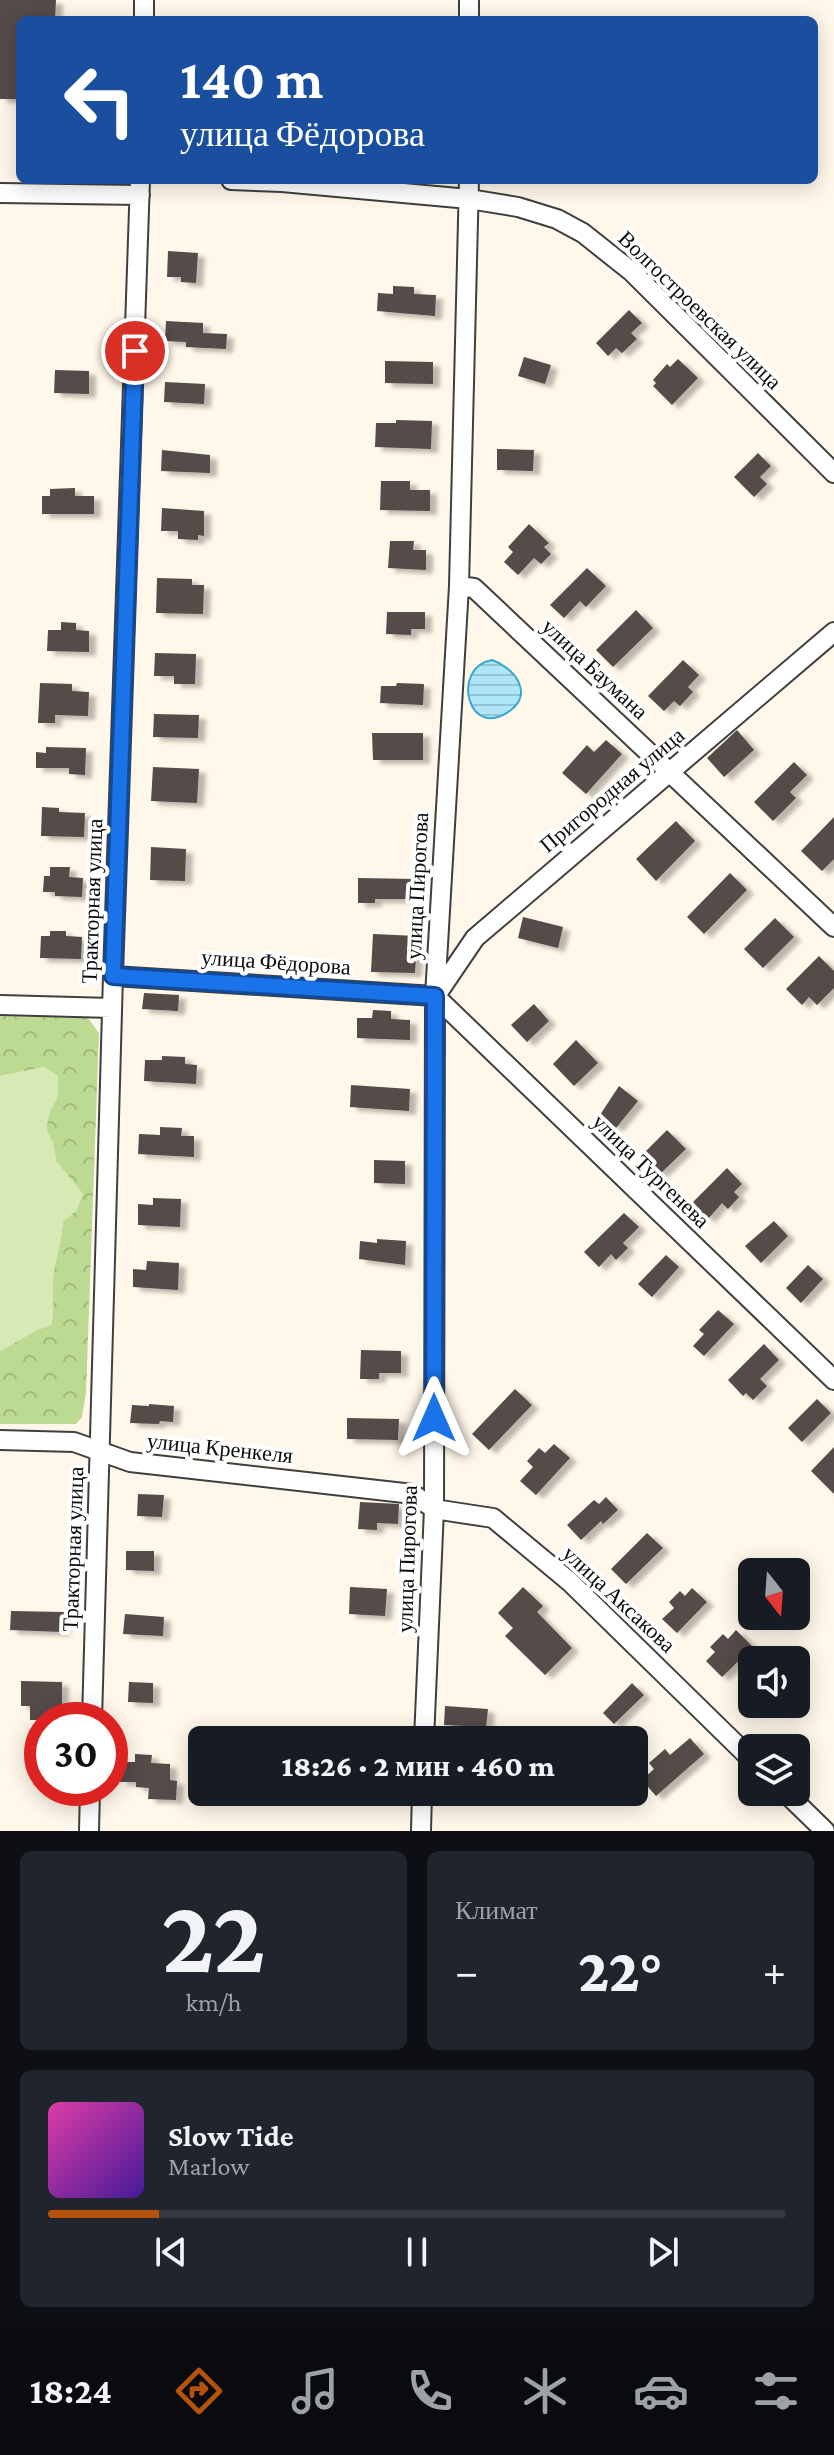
<!DOCTYPE html>
<html lang="ru">
<head>
<meta charset="utf-8">
<style>
	:root { --surface:#171b24; --page:#20242c; --text:#f1f3f6; --muted:#9ea1a6; --line:#363941; --accent:#b45309 }
	body { margin:0; font-family:"Crimson Pro",serif; background:var(--page); color:var(--text); height:100vh; display:flex; flex-direction:column; font-size:30px; white-space:nowrap }
	* { box-sizing:border-box; margin:0 }
	p { font-size:26px; color:var(--muted) }
	.icon { flex:none; width:44px; height:44px; fill:none; stroke:currentColor; stroke-width:2; stroke-linecap:round; stroke-linejoin:round }
	.map { position:relative; height:1831px; overflow:hidden }
	.drawer { display:flex; flex-direction:column; gap:20px; padding:20px; background:#0d0f14; flex:1 }
	.drawer>* { flex:none }
	.hud { position:absolute; left:16px; top:16px; width:802px; height:168px; border-radius:12px; box-shadow:0 4px 20px #0003; background:#1a4fa0; color:#fff; overflow:hidden }
	.needle { width:52px; rotate:163deg }
	.tools { position:absolute; left:738px; top:1558px; display:grid; gap:16px }
	.tools a { display:grid; place-items:center; width:72px; height:72px; border-radius:12px; background:var(--surface); box-shadow:0 4px 20px #0003; font-size:40px }
	.speed { position:absolute; left:24px; top:1702px; display:flex; gap:16px; font-size:40px; font-weight:700; text-align:center }
	.speed>* { display:grid; place-content:center; width:104px; height:104px; border-radius:50%; background:var(--surface); box-shadow:0 4px 20px #0003; line-height:1 }
	.speed .limit { border:12px solid #d22; background:#fff; color:#111 }
	.pin { position:absolute; display:grid; place-items:center; width:68px; height:68px; color:#fff; margin:-34px; border:4px solid #fff; border-radius:50%; box-shadow:0 2px 8px #0007 }
	.me { position:absolute; width:88px; margin:-44px; rotate:0deg; stroke-linejoin:round; filter:drop-shadow(0 0 6px #0008) }
	.turn { display:flex; align-items:center; gap:28px; height:168px; padding:0 32px; font-size:36px }
	.turn .icon { width:104px; height:104px; stroke-width:2.5 }
	.turn b { display:block; font-size:56px; line-height:68px }
	.big { font-size:60px; font-weight:800; line-height:1.1 }
	.drawer .widget { flex:1; display:flex; flex-direction:column; justify-content:center; gap:12px; min-width:0; padding:0 28px; border-radius:12px; background:var(--page) }
	.drawer .dial { align-items:center; gap:0 }
	.dial b { font-size:104px; line-height:1 }
	.song { display:flex; align-items:center; gap:24px }
	.cover { width:96px; height:96px; border-radius:12px; background:linear-gradient(135deg,hsl(320 70% 55%),hsl(260 70% 35%)) }
	.played { height:8px; border-radius:4px; background:linear-gradient(90deg,var(--accent) 15%,var(--line) 15%) }
	.keys { display:flex; justify-content:space-around; direction:ltr }
	.heat { display:flex; justify-content:space-between; align-items:center; font-size:44px; direction:ltr }
	.drawer .tiles { flex:1; display:grid; gap:20px; grid-template-columns:1fr 1fr }
	.widget:last-child { grid-column:span 2 }
	.trip { position:absolute; left:188px; top:1726px; width:460px; height:80px; border-radius:12px; background:var(--surface); box-shadow:0 4px 20px #0003; font-weight:800; line-height:80px; text-align:center }
	.dock { display:flex; height:128px; justify-content:space-around; align-items:center; background:#090b0e; color:var(--muted) }
	.dock .icon { width:56px; height:56px }
	.dock .current { color:var(--accent) }
	.dock b { font-size:36px; color:var(--text) }
	.map>svg:first-child { display:block }
	.grass { fill:#d7e9b4 }
	.forest { fill:url(#forest-crowns) }
	.water { fill:url(#water-rules); stroke:#34a7cf; stroke-width:2 }
	.building { fill:#544b48; filter:url(#shadow) }
	.lines { fill:none; stroke-linecap:round; stroke-linejoin:round }
	.street-casing { stroke:#3f3f3f; stroke-width:22 }
	.street { stroke:#fff; stroke-width:18 }
	.route-casing { stroke:#114b97; stroke-width:20 }
	.route { stroke:#1a73e8; stroke-width:14 }
	.labels { text-anchor:middle; dominant-baseline:central; stroke-width:8; stroke-linejoin:round; paint-order:stroke }
	.street-label { font-size:22px; fill:#0c0c0c; stroke:#fff }
</style>
</head>
<body>
<div class="map">
<svg width="834" height="1831" viewBox="0 0 834 1831">
	<defs>
		<pattern id="forest-crowns" width="20" height="18" patternUnits="userSpaceOnUse" patternTransform="scale(2)"><rect width="20" height="18" fill="#bdda93"/><path d="M2 6a3 3 0 1 1 6 0M12 15a3 3 0 1 1 6 0" fill="none" stroke="#a1ba7e"/></pattern>
		<pattern id="water-rules" width="6" height="5" patternUnits="userSpaceOnUse" patternTransform="scale(2)"><rect width="6" height="5" fill="#aee6f7"/><path d="M0 2.5h6" fill="none" stroke="#94c4d3"/></pattern>
		<filter id="shadow"><feDropShadow dx="7" dy="4" stdDeviation="2" flood-color="#0004"/></filter>
	</defs>
	<rect width="100%" height="100%" fill="#fff8ea"/>
	<!-- grass -->
	<path class="grass" d="M44,1067L58,1076V1096L49,1114L46,1129L53,1143L56,1161L83,1194L76,1211L63,1221C62,1241 55,1259 53,1279C52,1295 55,1309 51,1325L37,1330L0,1351V1076Z"/>
	<!-- forest -->
	<path class="forest" d="M0,1016L88,1018L99,1033L86,1393L82,1417L76,1424H0V1351L37,1330L51,1325C55,1309 52,1295 53,1279C55,1259 62,1241 63,1221L76,1211L83,1194L56,1161L53,1143L46,1129L49,1114L58,1096V1076L44,1067L0,1076Z"/>
	<!-- water -->
	<path class="water" d="M492,660C513,667 534,692 511,710C468,743 450,667 492,660Z"/>
	<!-- building -->
	<path class="building" d="M0,0H56L55,20H20V99H0Z
		M168,251L198,253L196,283L181,282V277H167Z
		M393,286L414,287V294L436,295L435,316L377,311L378,293L393,294Z
		M629,310L642,323L631,333L637,339L622,353L616,348L608,356L596,343Z
		M166,321L203,323V333L227,334L226,349L186,347V342L165,341Z
		M524,357L551,365L545,384L518,376Z
		M678,359L698,378L672,405L653,386L656,383L653,380L667,364L670,367Z
		M385,361L433,362V384L385,383Z
		M55,370L89,371V394L54,393Z
		M165,382L205,384L204,404L164,402Z
		M396,420L432,421L431,449L375,447L376,423H396Z
		M497,449L534,450L533,471L497,470Z
		M162,450L210,455V473L161,471Z
		M758,453L771,466L760,477L767,484L754,497L734,477Z
		M381,481H410V490H430V511L380,510Z
		M75,488V496H94V514H42V496H50V489Z
		M162,508L204,511V536L198,535V540L178,539V531H161Z
		M529,524L549,543L544,547L551,554L541,564L534,558L518,575L504,562L513,552L508,547Z
		M390,541H414L413,550H426V570L388,568Z
		M587,568L606,586L586,607L580,601L564,618L550,605Z
		M157,578L192,579V585H204L203,614L156,613Z
		M636,610L653,628L613,667L596,650Z
		M387,612H425V629H411V635L386,634Z
		M61,622L76,623V630L89,631V652L47,651L48,630H61Z
		M155,653L196,654L195,684H174V676H154Z
		M683,660L699,675L688,687L693,692L680,706L674,701L664,711L648,696Z
		M40,683L72,684V691L89,692L88,716L55,715V723H38Z
		M397,683L424,684L423,705L380,703L381,686H396Z
		M154,714L199,715L198,738L153,737Z
		M737,730L754,750L724,777L707,758Z
		M372,733H423V760H373Z
		M606,740L622,754L586,794L562,773L587,745L594,752Z
		M46,747L86,748L85,775L69,774V768H36V752L46,753Z
		M794,762L807,775L790,792L796,798L773,821L754,802Z
		M153,767L199,769L197,803L151,801Z
		M42,807L59,808V812L85,813L84,837L41,836Z
		M834,817V859L822,871L801,851Z
		M676,821L695,841L656,881L636,859Z
		M151,847L186,849L185,881L150,880Z
		M50,867H70L69,877L83,878L82,897L55,896V892H43L44,876H50Z
		M730,873L747,890L704,934L687,917Z
		M358,878L416,879L415,899H375V903H358Z
		M523,917L563,927L558,948L518,938Z
		M775,918L794,937L763,968L744,949Z
		M50,931H66V936L82,937L81,959L40,958L41,936H50Z
		M373,934L417,936L415,973L371,972Z
		M819,956L834,971V988L817,1005L809,997L802,1005L786,989Z
		M144,993L179,995L178,1011L142,1009Z
		M534,1004L549,1021L527,1042L511,1025Z
		M373,1010L391,1011V1019L410,1020V1040L357,1038V1018H372Z
		M576,1040L598,1063L574,1086L553,1064Z
		M162,1056L185,1057V1064L197,1065L196,1084L144,1081L145,1060H162Z
		M351,1085L410,1089L409,1111L350,1107Z
		M619,1086L638,1101L616,1128L600,1115Z
		M160,1127L182,1128L181,1136H194V1157L138,1154L139,1134L160,1135Z
		M667,1130L686,1149L660,1174L642,1155Z
		M374,1160L405,1161V1184L374,1183Z
		M727,1168L742,1184L734,1192L739,1197L728,1209L722,1203L708,1219L692,1203Z
		M153,1198L181,1199L180,1227L138,1225V1204L153,1205Z
		M624,1213L639,1227L623,1243L628,1248L616,1260L611,1254L599,1267L584,1252Z
		M774,1221L788,1236L761,1263L745,1246Z
		M377,1239L406,1241L405,1265L359,1259L360,1241L377,1243Z
		M666,1255L679,1267L652,1297L638,1284Z
		M147,1261L179,1263L178,1290L133,1287V1269L146,1270Z
		M808,1265L823,1279L801,1303L786,1288Z
		M718,1310L734,1324L704,1356L693,1346L704,1334L699,1330Z
		M764,1344L779,1360L760,1379L767,1386L753,1400L746,1393L743,1396L728,1380Z
		M361,1350L401,1351V1373H379V1379H360Z
		M515,1389L532,1405L489,1450L472,1434Z
		M817,1399L831,1413L802,1442L788,1428Z
		M149,1404L174,1406L173,1422L160,1421L159,1424L130,1423L132,1405L149,1406Z
		M347,1418L399,1419L398,1440L347,1439Z
		M554,1444L570,1458L536,1495L520,1481L533,1467L527,1461L539,1448L545,1453Z
		M834,1447V1494L811,1471Z
		M138,1494L164,1495L162,1517L137,1516Z
		M606,1497L618,1510L603,1524L601,1521L581,1540L567,1525L594,1500L599,1504Z
		M360,1502L399,1504L398,1524L377,1523V1530L358,1529Z
		M647,1533L663,1548L626,1584L611,1569Z
		M126,1551H154V1571L126,1570Z
		M350,1587L387,1589L385,1616L349,1614Z
		M523,1587L543,1606L537,1612L572,1648L545,1675L505,1636L513,1628L498,1613Z
		M692,1588L707,1602L677,1633L662,1619L674,1608L669,1602L680,1591L685,1596Z
		M11,1611L64,1612L63,1632L10,1630Z
		M125,1614L164,1617L163,1636L123,1634Z
		M736,1630L753,1647L722,1677L706,1661L715,1652L710,1647L723,1634L728,1639Z
		M21,1681L62,1682V1720H30V1706H21Z
		M129,1682L153,1683V1703L128,1702Z
		M632,1683L644,1695L614,1724L603,1713Z
		M445,1706L488,1709L486,1727L444,1725Z
		M690,1738L704,1754L656,1796L642,1780L654,1769L649,1763L665,1749L670,1755Z
		M135,1754L152,1755L151,1763L170,1764V1780L177,1781L176,1800L148,1799L149,1788L136,1787V1782H120L121,1762H135Z"/>
	<g class="lines">
		<defs>
			<path id="street" d="M144,20V0
				M469,20V0
				M231,180L282,182L469,199L518,207L557,219L583,233L632,272L834,473
				M0,193L140,195
				M459,586L474,588L834,927
				M113,976L435,996
				M437,994L475,938L834,632
				M435,996L834,1380
				M0,1005L112,1008
				M0,1440L74,1442L130,1462L413,1494L434,1509L493,1518L570,1582L752,1760
				M92,1720L113,976L140,180
				M424,1740L434,1509L435,996L459,586L469,180
				M785,1792L825,1831
				M89,1831L90,1788
				M421,1831L422,1792"/>
		</defs>
		<!-- street casing -->
		<use href="#street" class="street-casing"/>
		<!-- street -->
		<use href="#street" class="street"/>
	</g>
	<g class="lines">
		<defs>
			<path id="route" d="M135,351L113,976L435,996L434,1418"/>
		</defs>
		<!-- route casing -->
		<use href="#route" class="route-casing"/>
		<!-- route -->
		<use href="#route" class="route"/>
	</g>
	<g class="labels">
		<!-- street labels -->
		<g class="street-label">
			<text transform="translate(700 310) rotate(44)">Волгостроевская улица</text>
			<text transform="translate(595 669) rotate(43)">улица Баумана</text>
			<text transform="translate(612 790) rotate(-40)">Пригородная улица</text>
			<text transform="translate(417 886) rotate(-87)">улица Пирогова</text>
			<text transform="translate(92 901) rotate(-88)">Тракторная улица</text>
			<text transform="translate(276 962) rotate(4)">улица Фёдорова</text>
			<text transform="translate(651 1171) rotate(44)">улица Тургенева</text>
			<text transform="translate(220 1448) rotate(6)">улица Кренкеля</text>
			<text transform="translate(73 1549) rotate(-88)">Тракторная улица</text>
			<text transform="translate(407 1559) rotate(-88)">улица Пирогова</text>
			<text transform="translate(619 1599) rotate(43)">улица Аксакова</text>
		</g>
	</g>
</svg>
<div class="tools">
<a><svg class="needle" viewBox="-14 -14 28 28"><path d="M0-13l5 13h-10z" fill="#e53935"/><path d="M0 13l5-13h-10z" fill="#9ea1a6"/></svg></a>
<a><svg class="icon" aria-label="sound" viewBox="0 0 24 24"><path d="M4 9h4l5-4v14l-5-4H4zM17 9q2 3 0 6"/></svg></a>
<a><svg class="icon" aria-label="layers" viewBox="0 0 24 24"><path d="M12 4l9 5-9 5-9-5zM3 14l9 5 9-5"/></svg></a>
</div>
<div class="speed"><div class="limit">30</div></div>
<div class="pin" style="left:135px;top:351px;background:#d93025"><svg class="icon" aria-label="arrive" viewBox="0 0 24 24"><path d="M6 21V4h12l-3 4 3 4H6"/></svg></div>
<svg class="me" style="left:434px;top:1418px" viewBox="-20 -20 40 40"><path d="M0-17L14 15 0 8-14 15z" fill="#1a73e8" stroke="#fff" stroke-width="4"/></svg>
<div class="trip">18:26 · 2 мин · 460 m</div>
<div class="hud">
<div class="turn"><svg class="icon" aria-label="left" viewBox="0 0 24 24"><path d="M17 20v-9H6M10 6l-5 5 5 5"/></svg><div><b>140 m</b>улица Фёдорова</div></div>
</div>
</div>
<section class="drawer">
<div class="tiles">
<div class="widget dial"><b>22</b><p>km/h</p></div>
<div class="widget"><p>Климат</p>
<div class="heat"><a>−</a><b class="big">22°</b><a>+</a></div>
</div>
<div class="widget">
<div class="song"><i class="cover"></i><div><b>Slow Tide</b><p>Marlow</p></div></div>
<div class="played"></div>
<div class="keys"><svg class="icon" aria-label="previous" viewBox="0 0 24 24"><path d="M18 5L8 12l10 7zM5 5v14"/></svg><svg class="icon" aria-label="pause" viewBox="0 0 24 24"><path d="M8 5v14M16 5v14"/></svg><svg class="icon" aria-label="next" viewBox="0 0 24 24"><path d="M6 5l10 7-10 7zM19 5v14"/></svg></div>
</div>
</div>
</section>
<nav class="dock">
<b>18:24</b>
<svg class="icon current" aria-label="directions" viewBox="0 0 24 24"><path d="M12 3l9 9-9 9-9-9zM9 14v-3h6M13 9l2 2-2 2"/></svg>
<svg class="icon" aria-label="music" viewBox="0 0 24 24"><path d="M9 18V5l10-2v13"/><circle cx="6" cy="18" r="3"/><circle cx="16" cy="16" r="3"/></svg>
<svg class="icon" aria-label="phone" viewBox="0 0 24 24"><path d="M5 4h4l2 5-3 2q2 4 5 5l2-3 5 2v4C11 20 4 13 5 4z"/></svg>
<svg class="icon" aria-label="climate" viewBox="0 0 24 24"><path d="M12 3v18M4 7l16 10M4 17L20 7"/></svg>
<svg class="icon" aria-label="car" viewBox="0 0 24 24"><path d="M5 17H2v-5l4-1 3-4h7l3 4 3 1v5h-3M9 17h6M6 11h13"/><circle cx="7" cy="17" r="2"/><circle cx="17" cy="17" r="2"/></svg>
<svg class="icon" aria-label="filters" viewBox="0 0 24 24"><path d="M4 7h16M4 17h16"/><circle cx="9" cy="7" r="2"/><circle cx="15" cy="17" r="2"/></svg>
</nav>
</body>
</html>
